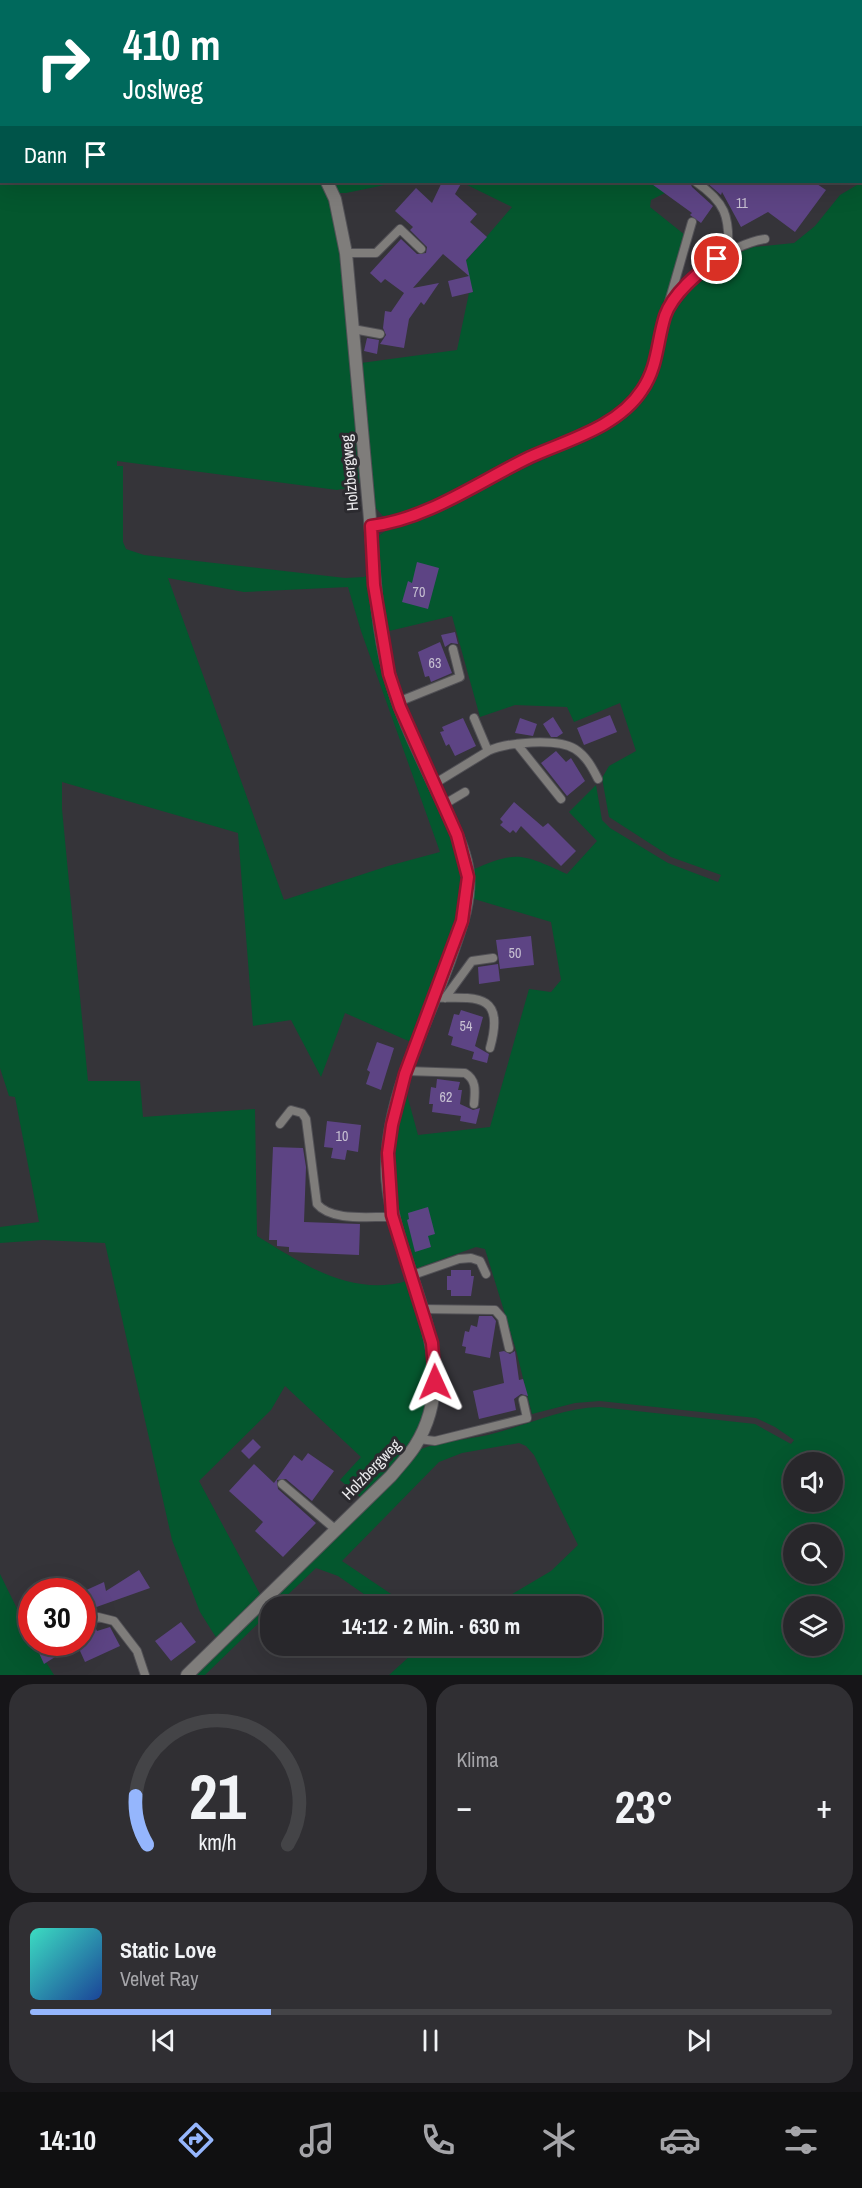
<!DOCTYPE html>
<html lang="de">
<head>
<meta charset="utf-8">
<style>
	:root { --surface:#28272b; --page:#302f33; --text:#f1f3f6; --muted:#a5a5a9; --line:#444447; --accent:#95b6fd }
	body { margin:0; font-family:"Archivo Narrow",sans-serif; background:var(--page); color:var(--text); height:100vh; display:flex; flex-direction:column; font-size:22px; white-space:nowrap }
	* { box-sizing:border-box; margin:0 }
	p { font-size:20px; color:var(--muted) }
	.icon { flex:none; width:33px; height:33px; fill:none; stroke:currentColor; stroke-width:2; stroke-linecap:round; stroke-linejoin:round }
	.map { position:relative; height:1675px; overflow:hidden }
	.drawer { display:flex; flex-direction:column; gap:9px; padding:9px; background:#161518; flex:1 }
	.drawer>* { flex:none }
	.top-card { position:absolute; left:0px; top:0px; width:862px; height:183px; box-shadow:0 6px 24px #0002,0 0 0 2px var(--line); background:#00695c; color:#fff; overflow:hidden }
	.buttons { position:absolute; left:783px; top:1452px; display:grid; gap:12px }
	.buttons a { display:grid; place-items:center; width:60px; height:60px; border-radius:50%; background:var(--surface); box-shadow:0 6px 24px #0002,0 0 0 2px var(--line); font-size:30px }
	.speed { position:absolute; left:18px; top:1578px; display:flex; gap:12px; font-size:30px; font-weight:700; text-align:center }
	.speed>* { display:grid; place-content:center; width:78px; height:78px; border-radius:50%; background:var(--surface); box-shadow:0 6px 24px #0002,0 0 0 2px var(--line); line-height:1 }
	.speed .limit { border:9px solid #d22; background:#fff; color:#111 }
	.pin { position:absolute; display:grid; place-items:center; width:51px; height:51px; color:#fff; margin:-26px; border:3px solid #fff; border-radius:50%; box-shadow:0 2px 6px #0007 }
	.me { position:absolute; width:66px; margin:-33px; rotate:359deg; stroke-linejoin:round; filter:drop-shadow(0 0 4px #0008) }
	.turn { display:flex; align-items:center; gap:21px; height:126px; padding:0 24px; font-size:27px }
	.turn .icon { width:78px; height:78px; stroke-width:2.5 }
	.turn b { display:block; font-size:42px; line-height:51px }
	.then { display:flex; align-items:center; height:57px; padding:0 24px; background:#0003; gap:12px; font-size:22px }
	.big { font-size:45px; font-weight:700; line-height:1.1 }
	.drawer .card { flex:1; display:flex; flex-direction:column; justify-content:center; gap:9px; min-width:0; padding:0 21px; border-radius:24px; background:var(--page) }
	.drawer .dial { align-items:center; gap:0 }
	.dial svg { height:156px; overflow:visible; fill:none; stroke:var(--line); stroke-width:7; stroke-linecap:round; text-anchor:middle }
	.dial text { fill:var(--text); stroke:none }
	.song { display:flex; align-items:center; gap:18px }
	.cover { width:72px; height:72px; border-radius:9px; background:linear-gradient(135deg,hsl(170 70% 55%),hsl(220 70% 35%)) }
	.played { height:6px; border-radius:3px; background:linear-gradient(90deg,var(--accent) 30%,var(--line) 30%) }
	.keys { display:flex; justify-content:space-around; direction:ltr }
	.heat { display:flex; justify-content:space-between; align-items:center; font-size:33px; direction:ltr }
	.drawer .tiles { flex:1; display:grid; gap:9px; grid-template-columns:1fr 1fr }
	.card:last-child { grid-column:span 2 }
	.trip { position:absolute; left:260px; top:1596px; width:342px; height:60px; border-radius:24px; background:var(--surface); box-shadow:0 6px 24px #0002,0 0 0 2px var(--line); font-weight:700; line-height:60px; text-align:center }
	.menu { display:flex; height:96px; justify-content:space-around; align-items:center; background:#101011; color:var(--muted) }
	.menu .icon { width:42px; height:42px }
	.menu .selected { color:var(--accent) }
	.menu b { font-size:27px; color:var(--text) }
	.map>svg:first-child { display:block }
	.green { fill:#04572e; fill-rule:evenodd }
	.building { fill:#5d4484 }
	.lines { fill:none; stroke-linecap:round; stroke-linejoin:round }
	.service-casing { stroke:#525156; stroke-width:10 }
	.minor-casing { stroke:#525156; stroke-width:14 }
	.service { stroke:#7f7d7b; stroke-width:8 }
	.minor { stroke:#7f7d7b; stroke-width:12 }
	.route-casing { stroke:#92132f; stroke-width:15 }
	.route { stroke:#e11d48; stroke-width:10 }
	.labels { text-anchor:middle; dominant-baseline:central; stroke-width:6; stroke-linejoin:round; paint-order:stroke }
	.number-label { font-size:14px; fill:#c7c0d2 }
	.street-label { font-size:16px; fill:#eae9ec; stroke:#2b2a2f }
</style>
</head>
<body>
<div class="map">
<svg width="862" height="1675" viewBox="0 0 862 1675">
	<rect width="100%" height="100%" fill="#353439"/>
	<!-- green -->
	<path class="green" d="M0,0L34,1L2,2V182H320L331,201L339,235L360,482L357,486L337,490L117,461V466H123V542L126,549L144,555L345,578L364,577L369,574L377,645L452,837L463,878L461,904L451,939L413,1043L345,1013L321,1077L291,1020L253,1026L238,833L62,782V809L88,1081H140L143,1117L255,1109L257,1236C303,1264 351,1297 407,1281L431,1355L425,1415L405,1453L361,1498L340,1480L361,1457L285,1386L271,1410L199,1481L261,1596L217,1639L200,1612L172,1540L105,1243L43,1240L0,1243V1227L39,1222L15,1097L9,1096L0,1068ZM168,578L244,592L348,587L361,631L440,852L388,866L284,900Z
		M132,0H581L133,2Z
		M334,182H399L346,193H339Z
		M461,182H653L665,193L651,200L650,207L685,235L650,367L635,395L586,430L528,455L413,512L404,516H383L374,506L361,363L457,350L469,293L473,292L464,263L512,207Z
		M862,182V1675H389L421,1646H591V1606H492L551,1571L578,1545L534,1455L526,1446L519,1443L462,1453L439,1462L342,1561L409,1606H381L338,1576L316,1568L276,1606H270V1612L205,1675H193L416,1452C428,1443 471,1439 488,1435C526,1426 560,1408 600,1407L755,1424L791,1444L794,1440L775,1427L756,1418L600,1401L575,1403L532,1414L516,1350L485,1249L476,1247L412,1270L393,1194V1153L406,1091L418,1135L490,1127L529,989L551,992L561,980L551,922L471,898L472,870C517,850 522,854 567,874L597,841L569,812L596,785L602,820L610,828L668,863L718,882L721,875L671,857L609,817L602,778L609,766L636,751L620,703L574,722L567,707L515,705L480,717L452,616L385,632L380,592L377,537L391,527L416,518L493,479L495,482L590,438L619,420L620,416L640,399L668,320L689,292L710,272L743,251L754,247L794,243L815,226L840,195ZM794,1462H832V1502H794ZM794,1534H832V1574H794ZM794,1606H832V1646H794Z
		M0,1574L31,1637L32,1642L34,1643L54,1675H0Z"/>
	<!-- building -->
	<path class="building" d="M442,182H462L455,194L477,214L470,222L487,237L466,260L473,292L452,297L448,281L469,276L443,254L413,288L439,283L424,305L421,302L409,319L404,348L380,344L386,335L383,328L385,311L391,312L404,293L385,279L381,283L370,273L401,239L417,254L426,253L427,247L410,230L413,227L395,211L416,188L432,203Z
		M649,182H690L692,187L713,206L701,223L690,215L692,213Z
		M706,182H814L826,190L795,232L768,212L741,227L722,192L721,195Z
		M367,338L379,340L377,354L364,351Z
		M417,562L439,568L428,609L402,602L408,581L412,583Z
		M455,632L458,644L451,643L445,647L441,635Z
		M440,642L452,673L431,682L429,676L425,677L418,652Z
		M610,715L617,732L584,745L577,728Z
		M553,717L563,733L557,737H551L543,724Z
		M463,718L476,746L455,756L449,744L446,746L440,732L444,731L442,727Z
		M520,718L537,724L533,736L515,733Z
		M556,751L566,762L571,758L585,781L567,796L541,763Z
		M514,802L543,827L548,823L576,851L561,866L521,826L516,833L513,830L510,833L500,825L503,822L500,819Z
		M531,936L534,965L500,969L496,940Z
		M498,964L500,981L479,984L478,967Z
		M461,1010L483,1017L475,1046L489,1054L487,1063L472,1059L474,1052L451,1045L453,1037L448,1035L454,1014L459,1015Z
		M377,1042L394,1048L381,1090L366,1084L370,1072L367,1070Z
		M437,1079L460,1082L458,1090H462L460,1104L473,1110L480,1108L476,1124L460,1121L461,1116L432,1112L433,1104H429L431,1087L436,1088Z
		M327,1121L361,1125L358,1152L347,1150L345,1160L331,1158L333,1148L324,1147Z
		M273,1147L303,1148L306,1167L304,1222L360,1224L359,1255L289,1252V1247L277,1246V1240H269Z
		M428,1207L435,1234L428,1236L431,1247L415,1252L407,1220L409,1219L408,1213Z
		M451,1270H471V1276H474L471,1296H451V1290H447V1276H451Z
		M479,1316H492L496,1321L490,1358L465,1353L466,1347L462,1346L465,1331L469,1332L471,1325L477,1327Z
		M504,1351L510,1354L515,1351L519,1380L523,1379L528,1396L521,1394L514,1399L516,1410L479,1419L473,1391L504,1383L499,1352Z
		M253,1439L261,1447L249,1459L241,1451Z
		M308,1453L334,1471L312,1501L286,1479L277,1480L278,1489L316,1523L283,1557L255,1531L263,1522L229,1491L254,1464L274,1483L294,1455L302,1461Z
		M139,1570L150,1588L88,1610L90,1615L82,1620V1592L104,1582L106,1591Z
		M181,1622L196,1642L171,1661L155,1641Z
		M95,1627L97,1631L110,1627L120,1646L85,1662L76,1642H88L84,1634Z
		M34,1642H51V1652L55,1657L44,1664Z"/>
	<g class="lines">
		<defs>
			<path id="service" d="M696,182C725,202 730,216 728,251
				M346,253H376L400,229L421,249
				M669,302L692,222
				M353,329L380,334
				M371,526C428,519 478,482 529,458C566,440 607,429 636,398C657,376 657,345 665,318C675,282 730,244 765,239
				M398,702L460,677L453,649
				M517,744L561,799
				M488,751C507,742 557,738 575,749C586,756 592,767 598,779
				M434,784L488,751L474,718
				M443,805L465,792
				M435,998C479,997 505,994 490,1048
				M445,998L472,961L493,958
				M407,1071L465,1073C477,1080 475,1092 474,1104
				M280,1124L291,1110L302,1113L306,1119L317,1204C332,1222 371,1216 392,1217
				M410,1276L459,1259L471,1258L480,1261L486,1274
				M421,1309L495,1310L502,1318L509,1348
				M419,1439L435,1441L527,1418L523,1400
				M282,1484L335,1529
				M82,1628L98,1617L114,1621L137,1651L145,1675
				M57,1651L69,1642"/>
			<path id="minor" d="M124,0L125,2
				M187,1675L391,1476C399,1466 408,1457 415,1446C471,1358 388,1262 387,1169C387,1096 425,1028 449,961C458,934 471,904 468,874C466,851 454,829 445,808C425,764 401,720 389,673C375,619 374,563 369,508C362,423 354,338 346,253L335,199L327,182"/>
		</defs>
		<!-- service casing -->
		<use href="#service" class="service-casing"/>
		<!-- minor casing -->
		<use href="#minor" class="minor-casing"/>
		<!-- service -->
		<use href="#service" class="service"/>
		<!-- minor -->
		<use href="#minor" class="minor"/>
	</g>
	<g class="lines">
		<defs>
			<path id="route" d="M435,1382L432,1343L392,1215L388,1153L392,1125L405,1074L462,921L468,877L457,835L400,707L389,674L374,585L371,526C428,519 478,482 530,457C568,440 618,427 642,390C658,367 657,341 665,316C673,293 698,273 717,259"/>
		</defs>
		<!-- route casing -->
		<use href="#route" class="route-casing"/>
		<!-- route -->
		<use href="#route" class="route"/>
	</g>
	<g class="labels">
		<!-- number labels -->
		<g class="number-label">
			<text x="742" y="203">11</text>
			<text x="419" y="592">70</text>
			<text x="435" y="663">63</text>
			<text x="515" y="953">50</text>
			<text x="466" y="1026">54</text>
			<text x="446" y="1097">62</text>
			<text x="342" y="1136">10</text>
		</g>
		<!-- street labels -->
		<g class="street-label">
			<text transform="translate(349 473) rotate(-95)">Holzbergweg</text>
			<text transform="translate(371 1469) rotate(-46)">Holzbergweg</text>
		</g>
	</g>
</svg>
<div class="buttons">
<a><svg class="icon" aria-label="sound" viewBox="0 0 24 24"><path d="M4 9h4l5-4v14l-5-4H4zM17 9q2 3 0 6"/></svg></a>
<a><svg class="icon" aria-label="search" viewBox="0 0 24 24"><circle cx="10" cy="10" r="6"/><path d="M15 15l6 6"/></svg></a>
<a><svg class="icon" aria-label="layers" viewBox="0 0 24 24"><path d="M12 4l9 5-9 5-9-5zM3 14l9 5 9-5"/></svg></a>
</div>
<div class="speed"><div class="limit">30</div></div>
<div class="pin" style="left:717px;top:259px;background:#d93025"><svg class="icon" aria-label="arrive" viewBox="0 0 24 24"><path d="M6 21V4h12l-3 4 3 4H6"/></svg></div>
<svg class="me" style="left:435px;top:1382px" viewBox="-20 -20 40 40"><path d="M0-17L14 15 0 8-14 15z" fill="#e11d48" stroke="#fff" stroke-width="4"/></svg>
<div class="trip">14:12 · 2 Min. · 630 m</div>
<div class="top-card">
<div class="turn"><svg class="icon" aria-label="right" viewBox="0 0 24 24"><path d="M7 20v-9h11M14 6l5 5-5 5"/></svg><div><b>410 m</b>Joslweg</div></div>
<div class="then">Dann<svg class="icon" aria-label="arrive" viewBox="0 0 24 24"><path d="M6 21V4h12l-3 4 3 4H6"/></svg></div>
</div>
</div>
<section class="drawer">
<div class="tiles">
<div class="card dial"><svg viewBox="0 0 100 80">
<path d="M14 69A42 42 0 1 1 86 69"/>
<path d="M14 69A42 42 0 0 1 8 44" stroke="#95b6fd"/>
<text x="50" y="56" font-size="32" font-weight="700">21</text>
<text x="50" y="72" font-size="11">km/h</text>
</svg></div>
<div class="card"><p>Klima</p>
<div class="heat"><a>−</a><b class="big">23°</b><a>+</a></div>
</div>
<div class="card">
<div class="song"><i class="cover"></i><div><b>Static Love</b><p>Velvet Ray</p></div></div>
<div class="played"></div>
<div class="keys"><svg class="icon" aria-label="previous" viewBox="0 0 24 24"><path d="M18 5L8 12l10 7zM5 5v14"/></svg><svg class="icon" aria-label="pause" viewBox="0 0 24 24"><path d="M8 5v14M16 5v14"/></svg><svg class="icon" aria-label="next" viewBox="0 0 24 24"><path d="M6 5l10 7-10 7zM19 5v14"/></svg></div>
</div>
</div>
</section>
<nav class="menu">
<b>14:10</b>
<svg class="icon selected" aria-label="directions" viewBox="0 0 24 24"><path d="M12 3l9 9-9 9-9-9zM9 14v-3h6M13 9l2 2-2 2"/></svg>
<svg class="icon" aria-label="music" viewBox="0 0 24 24"><path d="M9 18V5l10-2v13"/><circle cx="6" cy="18" r="3"/><circle cx="16" cy="16" r="3"/></svg>
<svg class="icon" aria-label="phone" viewBox="0 0 24 24"><path d="M5 4h4l2 5-3 2q2 4 5 5l2-3 5 2v4C11 20 4 13 5 4z"/></svg>
<svg class="icon" aria-label="climate" viewBox="0 0 24 24"><path d="M12 3v18M4 7l16 10M4 17L20 7"/></svg>
<svg class="icon" aria-label="car" viewBox="0 0 24 24"><path d="M5 17H2v-5l4-1 3-4h7l3 4 3 1v5h-3M9 17h6M6 11h13"/><circle cx="7" cy="17" r="2"/><circle cx="17" cy="17" r="2"/></svg>
<svg class="icon" aria-label="filters" viewBox="0 0 24 24"><path d="M4 7h16M4 17h16"/><circle cx="9" cy="7" r="2"/><circle cx="15" cy="17" r="2"/></svg>
</nav>
</body>
</html>
